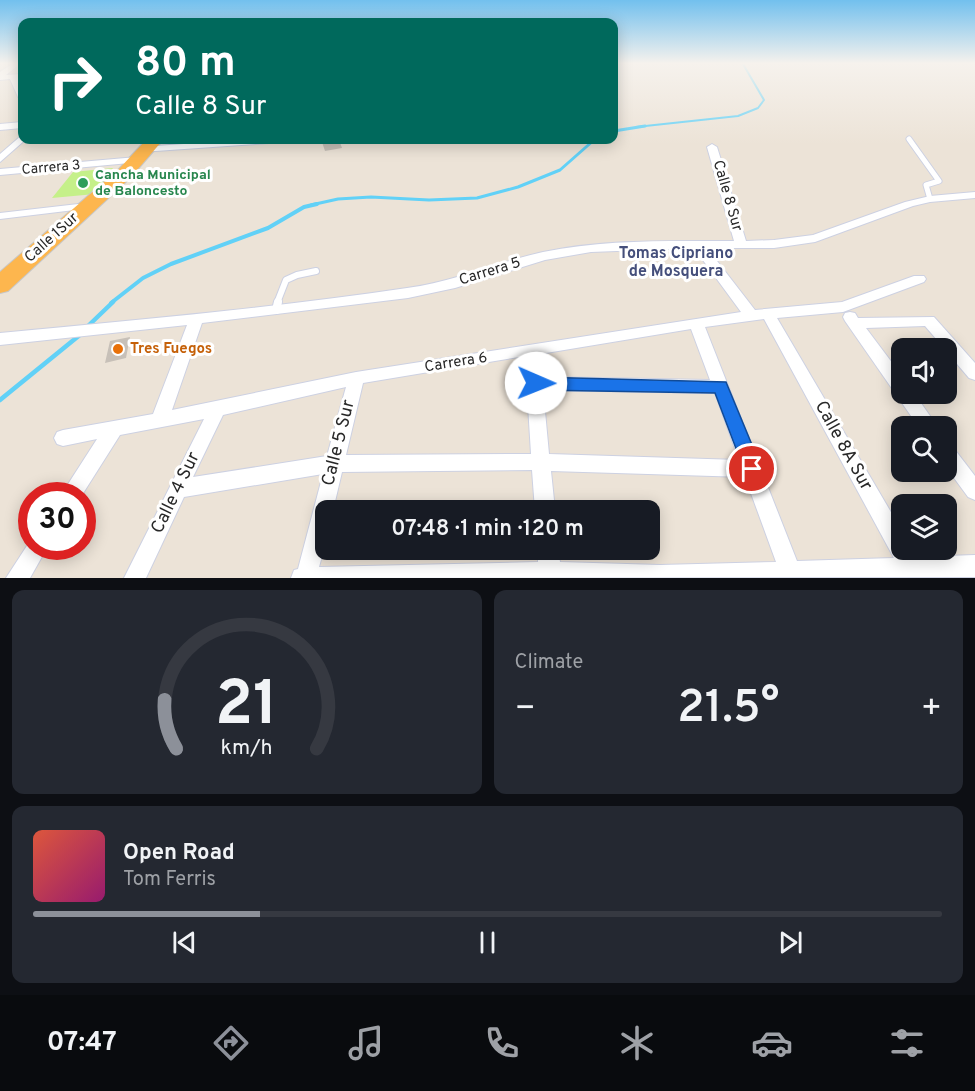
<!DOCTYPE html>
<html lang="en">
<head>
<meta charset="utf-8">
<style>
	:root { --surface:#171b24; --page:#242831; --text:#f1f3f6; --muted:#9ea1a6; --line:#363941; --accent:#8c9099 }
	body { margin:0; font-family:Overpass,sans-serif; background:var(--page); color:var(--text); height:100vh; display:flex; flex-direction:column; font-size:22px; white-space:nowrap }
	* { box-sizing:border-box; margin:0 }
	p { font-size:20px; color:var(--muted) }
	.icon { flex:none; width:33px; height:33px; fill:none; stroke:currentColor; stroke-width:2; stroke-linecap:round; stroke-linejoin:round }
	.map { position:relative; height:578px; overflow:hidden }
	.details { display:flex; flex-direction:column; gap:12px; padding:12px; background:#0d0f14; flex:1 }
	.details>* { flex:none }
	.hud { position:absolute; left:18px; top:18px; width:600px; height:126px; border-radius:12px; box-shadow:0 3px 15px #0003; background:#00695c; color:#fff; overflow:hidden }
	.fabs { position:absolute; left:891px; top:338px; display:grid; gap:12px }
	.fabs a { display:grid; place-items:center; width:66px; height:66px; border-radius:12px; background:var(--surface); box-shadow:0 3px 15px #0003; font-size:30px }
	.speed { position:absolute; left:18px; top:482px; display:flex; gap:12px; font-size:30px; font-weight:700; text-align:center }
	.speed>* { display:grid; place-content:center; width:78px; height:78px; border-radius:50%; background:var(--surface); box-shadow:0 3px 15px #0003; line-height:1 }
	.speed .limit { border:9px solid #d22; background:#fff; color:#111 }
	.pin { position:absolute; display:grid; place-items:center; width:51px; height:51px; color:#fff; margin:-26px; border:3px solid #fff; border-radius:50%; box-shadow:0 2px 6px #0007 }
	.me { position:absolute; width:66px; margin:-33px; rotate:91deg; stroke-linejoin:round; filter:drop-shadow(0 0 4px #0008) }
	.turn { display:flex; align-items:center; gap:21px; height:126px; padding:0 18px; font-size:27px }
	.turn .icon { width:78px; height:78px; stroke-width:2.5 }
	.turn b { display:block; font-size:42px; line-height:51px }
	.big { font-size:45px; font-weight:600; line-height:1.1 }
	.details .tile { flex:1; display:flex; flex-direction:column; justify-content:center; gap:9px; min-width:0; padding:0 21px; border-radius:12px; background:var(--page) }
	.details .dial { align-items:center; gap:0 }
	.dial svg { height:156px; overflow:visible; fill:none; stroke:var(--line); stroke-width:7; stroke-linecap:round; text-anchor:middle }
	.dial text { fill:var(--text); stroke:none }
	.song { display:flex; align-items:center; gap:18px }
	.cover { width:72px; height:72px; border-radius:9px; background:linear-gradient(135deg,hsl(10 70% 55%),hsl(320 70% 35%)) }
	.played { height:6px; border-radius:3px; background:linear-gradient(90deg,var(--accent) 25%,var(--line) 25%) }
	.keys { display:flex; justify-content:space-around; direction:ltr }
	.heat { display:flex; justify-content:space-between; align-items:center; font-size:33px; direction:ltr }
	.details .tiles { flex:1; display:grid; gap:12px; grid-template-columns:1fr 1fr }
	.tile:last-child { grid-column:span 2 }
	.trip { position:absolute; left:315px; top:500px; width:345px; height:60px; border-radius:12px; background:var(--surface); box-shadow:0 3px 15px #0003; font-weight:600; line-height:60px; text-align:center }
	.menu { display:flex; height:96px; justify-content:space-around; align-items:center; background:#090b0e; color:var(--muted) }
	.menu .icon { width:42px; height:42px }
	.menu .on { color:var(--accent) }
	.menu b { font-size:27px; color:var(--text) }
	.map>svg:first-child { display:block }
	.pitch { fill:#c5f089 }
	.lines { fill:none; stroke-linecap:round; stroke-linejoin:round }
	.stream-far3 { stroke:#61d1f7; stroke-width:2 }
	.stream-far2 { stroke:#61d1f7; stroke-width:3 }
	.stream-far1 { stroke:#61d1f7; stroke-width:4 }
	.stream { stroke:#61d1f7; stroke-width:4.5 }
	.building { fill:#c7c0b8 }
	.service-far2-casing { stroke:#cdd1e2; stroke-width:7 }
	.service-far1-casing { stroke:#cdd1e2; stroke-width:8 }
	.service-casing { stroke:#cdd1e2; stroke-width:10 }
	.minor-casing { stroke:#cdd1e2; stroke-width:2 }
	.trunk-casing { stroke:#c7c7c7; stroke-width:2 }
	.service-far2 { stroke:#fff; stroke-width:5 }
	.service-far1 { stroke:#fff; stroke-width:6 }
	.service { stroke:#fff; stroke-width:8 }
	.minor { fill:#fff; fill-rule:evenodd }
	.trunk { fill:#fdb64e; fill-rule:evenodd }
	.route { fill:#1a73e8; stroke:#114b97; stroke-width:1.5 }
	.leisure-dot { fill:#2e9e5b; stroke:#fff; stroke-width:2 }
	.food-dot { fill:#e8710a; stroke:#fff; stroke-width:2 }
	.labels { text-anchor:middle; dominant-baseline:central; stroke-width:6; stroke-linejoin:round; paint-order:stroke }
	.far-street-label { font-size:14px; fill:#282828; stroke:#fff }
	.far-leisure-label { font-size:14px; font-weight:bold; fill:#27864d; stroke:#fff; text-anchor:start }
	.street-label { font-size:15px; fill:#282828; stroke:#fff }
	.food-label { font-size:15px; font-weight:bold; fill:#c56008; stroke:#fff; text-anchor:start }
	.neighbourhood-label { font-size:16px; font-weight:bold; fill:#454f7b; stroke:#fff }
	.near-street-label { font-size:18px; fill:#282828; stroke:#fff }
</style>
</head>
<body>
<div class="map">
<svg width="975" height="578" viewBox="0 0 975 578">
	<rect width="100%" height="100%" fill="#ece3d7"/>
	<!-- pitch -->
	<path class="pitch" d="M113,168L95,194L52,198L73,172Z"/>
	<g class="lines">
		<!-- stream-far3 -->
		<path class="stream-far3" d="M636,127L738,116L758,108L764,100L743,64"/>
		<!-- stream-far2 -->
		<path class="stream-far2" d="M614,131L645,126
			M311,205L338,199L371,197L429,200L477,198L518,187L560,170L594,140"/>
		<!-- stream-far1 -->
		<path class="stream-far1" d="M111,303L143,278L171,264L268,228L304,207L317,204"/>
		<!-- stream -->
		<path class="stream" d="M88,326L113,302
			M0,400L81,334"/>
	</g>
	<!-- building -->
	<path class="building" d="M339,140L342,148L325,151L322,142Z
		M130,337L126,358L105,363L110,341Z"/>
	<g class="lines">
		<defs>
			<path id="service-far2" d="M909,139L939,181L926,185L930,199
				M148,149L276,140"/>
			<path id="service-far1" d="M277,303L286,280L297,275L316,271"/>
			<path id="service" d="M276,310L278,302"/>
			<path id="minor" d="M12,64H20L6,75L22,74V78L18,79L22,89V99L18,97L10,79L0,80V72Z
				M22,122V128L0,130V124Z
				M22,135V140H25L0,162V154Z
				M712,144L717,147L746,241L774,240L813,235L905,202L930,196L975,192V198L930,202L913,206L815,242L774,248H707L755,310L842,302L914,276H924L926,279L924,282L843,312L777,318L902,531V549H912L917,557L975,555V577L291,578L294,570L298,569L323,474L184,497L146,578H124L204,419L120,435L82,495H61L97,439L63,446L57,444L54,438L57,432L63,430L153,414L187,325L0,345V333C136,320 272,308 407,288C454,282 497,262 543,252C606,239 670,241 734,241L707,147ZM694,248L741,312L356,372L172,410L202,323L408,298L455,288L545,260L591,252ZM764,319L894,558L797,561L705,327ZM691,329L710,380L542,377L540,354ZM525,356L531,454L346,455L363,383ZM346,387L327,456L193,477L223,415ZM543,390L715,393L739,460L549,454ZM532,470L535,510H555L551,471L745,477L776,562L660,565L560,562L558,549H538V562L319,567L326,541V510H333L342,472Z
				M137,157L142,160L140,162L0,175V169Z
				M87,203L91,204V208L0,219V213Z
				M850,312L855,313L858,318L934,317L975,363V380L969,378L946,351V348H944L925,326L866,328L902,376V393H914L937,426H918L845,321L843,317L845,313Z
				M946,444L952,446L975,476V500L968,497L946,467Z
				M32,538V546H48L30,578H6Z"/>
			<path id="trunk" d="M146,140H163L130,178L8,291L0,293V272L118,170Z"/>
		</defs>
		<!-- service-far2 casing -->
		<use href="#service-far2" class="service-far2-casing"/>
		<!-- service-far1 casing -->
		<use href="#service-far1" class="service-far1-casing"/>
		<!-- service casing -->
		<use href="#service" class="service-casing"/>
		<!-- minor casing -->
		<use href="#minor" class="minor-casing"/>
		<!-- trunk casing -->
		<use href="#trunk" class="trunk-casing"/>
		<!-- service-far2 -->
		<use href="#service-far2" class="service-far2"/>
		<!-- service-far1 -->
		<use href="#service-far1" class="service-far1"/>
		<!-- service -->
		<use href="#service" class="service"/>
		<!-- minor -->
		<use href="#minor" class="minor"/>
		<!-- trunk -->
		<use href="#trunk" class="trunk"/>
	</g>
	<!-- sky -->
	<linearGradient id="sky" x2="0" y2="1"><stop stop-color="#72c0ee"/><stop offset="0.44" stop-color="#f6f2ed"/><stop offset="1" stop-color="#f6f2ed" stop-opacity="0"/></linearGradient>
	<rect width="975" height="144" fill="url(#sky)"/>
	<!-- route -->
	<path class="route" d="M536,377L726,382L762,469L759,475L752,477L746,475L715,393L536,390L530,388L528,383L530,379Z"/>
	<!-- markers -->
	<circle class="leisure-dot" cx="83" cy="183" r="6"/>
	<circle class="food-dot" cx="118" cy="349" r="6"/>
	<g class="labels">
		<!-- far-street labels -->
		<g class="far-street-label">
			<text transform="translate(51 168) rotate(-5)">Carrera 3</text>
		</g>
		<!-- far-leisure labels -->
		<g class="far-leisure-label">
			<text x="95" y="175">Cancha Municipal<tspan x="95" dy="16">de Baloncesto</tspan></text>
		</g>
		<!-- street labels -->
		<g class="street-label">
			<text transform="translate(727 196) rotate(74)">Calle 8 Sur</text>
			<text transform="translate(52 238) rotate(-42)">Calle 1Sur</text>
			<text transform="translate(490 272) rotate(-17)">Carrera 5</text>
			<text transform="translate(456 363) rotate(-9)">Carrera 6</text>
		</g>
		<!-- food labels -->
		<g class="food-label">
			<text x="130" y="349">Tres Fuegos</text>
		</g>
		<!-- neighbourhood labels -->
		<g class="neighbourhood-label">
			<text x="676" y="254">Tomas Cipriano<tspan x="676" dy="18">de Mosquera</tspan></text>
		</g>
		<!-- near-street labels -->
		<g class="near-street-label">
			<text transform="translate(339 443) rotate(-76)">Calle 5 Sur</text>
			<text transform="translate(843 446) rotate(61)">Calle 8A Sur</text>
			<text transform="translate(176 493) rotate(-64)">Calle 4 Sur</text>
		</g>
	</g>
</svg>
<div class="fabs">
<a><svg class="icon" aria-label="sound" viewBox="0 0 24 24"><path d="M4 9h4l5-4v14l-5-4H4zM17 9q2 3 0 6"/></svg></a>
<a><svg class="icon" aria-label="search" viewBox="0 0 24 24"><circle cx="10" cy="10" r="6"/><path d="M15 15l6 6"/></svg></a>
<a><svg class="icon" aria-label="layers" viewBox="0 0 24 24"><path d="M12 4l9 5-9 5-9-5zM3 14l9 5 9-5"/></svg></a>
</div>
<div class="speed"><div class="limit">30</div></div>
<div class="pin" style="left:752px;top:469px;background:#d93025"><svg class="icon" aria-label="arrive" viewBox="0 0 24 24"><path d="M6 21V4h12l-3 4 3 4H6"/></svg></div>
<svg class="me" style="left:536px;top:383px" viewBox="-20 -20 40 40"><circle r="19" fill="#fff"/><path d="M0-13L10 11 0 6-10 11z" fill="#1a73e8"/></svg>
<div class="trip">07:48 · 1 min · 120 m</div>
<div class="hud">
<div class="turn"><svg class="icon" aria-label="right" viewBox="0 0 24 24"><path d="M7 20v-9h11M14 6l5 5-5 5"/></svg><div><b>80 m</b>Calle 8 Sur</div></div>
</div>
</div>
<section class="details">
<div class="tiles">
<div class="tile dial"><svg viewBox="0 0 100 80">
<path d="M14 69A42 42 0 1 1 86 69"/>
<path d="M14 69A42 42 0 0 1 8 44" stroke="#8c9099"/>
<text x="50" y="56" font-size="32" font-weight="700">21</text>
<text x="50" y="72" font-size="11">km/h</text>
</svg></div>
<div class="tile"><p>Climate</p>
<div class="heat"><a>−</a><b class="big">21.5°</b><a>+</a></div>
</div>
<div class="tile">
<div class="song"><i class="cover"></i><div><b>Open Road</b><p>Tom Ferris</p></div></div>
<div class="played"></div>
<div class="keys"><svg class="icon" aria-label="previous" viewBox="0 0 24 24"><path d="M18 5L8 12l10 7zM5 5v14"/></svg><svg class="icon" aria-label="pause" viewBox="0 0 24 24"><path d="M8 5v14M16 5v14"/></svg><svg class="icon" aria-label="next" viewBox="0 0 24 24"><path d="M6 5l10 7-10 7zM19 5v14"/></svg></div>
</div>
</div>
</section>
<nav class="menu">
<b>07:47</b>
<svg class="icon on" aria-label="directions" viewBox="0 0 24 24"><path d="M12 3l9 9-9 9-9-9zM9 14v-3h6M13 9l2 2-2 2"/></svg>
<svg class="icon" aria-label="music" viewBox="0 0 24 24"><path d="M9 18V5l10-2v13"/><circle cx="6" cy="18" r="3"/><circle cx="16" cy="16" r="3"/></svg>
<svg class="icon" aria-label="phone" viewBox="0 0 24 24"><path d="M5 4h4l2 5-3 2q2 4 5 5l2-3 5 2v4C11 20 4 13 5 4z"/></svg>
<svg class="icon" aria-label="climate" viewBox="0 0 24 24"><path d="M12 3v18M4 7l16 10M4 17L20 7"/></svg>
<svg class="icon" aria-label="car" viewBox="0 0 24 24"><path d="M5 17H2v-5l4-1 3-4h7l3 4 3 1v5h-3M9 17h6M6 11h13"/><circle cx="7" cy="17" r="2"/><circle cx="17" cy="17" r="2"/></svg>
<svg class="icon" aria-label="filters" viewBox="0 0 24 24"><path d="M4 7h16M4 17h16"/><circle cx="9" cy="7" r="2"/><circle cx="15" cy="17" r="2"/></svg>
</nav>
</body>
</html>
